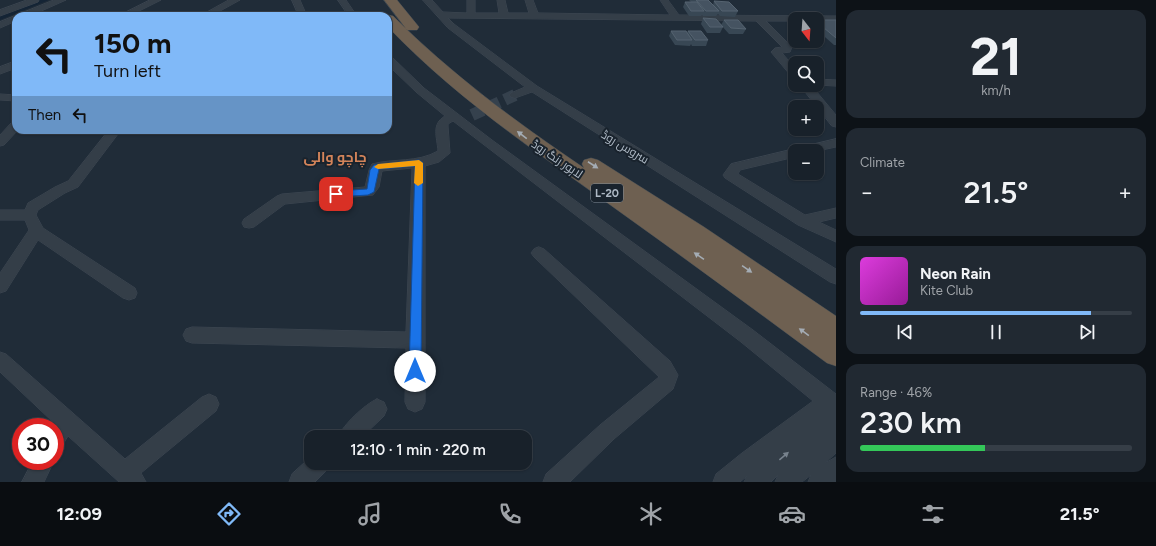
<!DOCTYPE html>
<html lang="en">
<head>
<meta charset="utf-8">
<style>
	:root { --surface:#18212a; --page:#212932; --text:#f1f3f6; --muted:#9fa3a8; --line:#363e47; --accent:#80b9f8 }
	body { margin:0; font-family:Figtree,Cairo,sans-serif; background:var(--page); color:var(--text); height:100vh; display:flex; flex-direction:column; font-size:15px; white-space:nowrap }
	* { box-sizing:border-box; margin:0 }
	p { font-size:13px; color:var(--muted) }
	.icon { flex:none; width:22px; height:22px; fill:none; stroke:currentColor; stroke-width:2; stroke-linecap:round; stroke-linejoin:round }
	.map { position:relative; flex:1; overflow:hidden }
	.sheet { display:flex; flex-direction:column; gap:10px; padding:10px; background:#0d1217; width:320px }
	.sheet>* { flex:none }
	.banner { position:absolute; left:12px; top:12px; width:380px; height:122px; border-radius:12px; box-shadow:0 1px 3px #0004,0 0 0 1px var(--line); background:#80b9f8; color:#111; overflow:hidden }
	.needle { width:26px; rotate:163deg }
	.fabs { position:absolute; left:788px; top:12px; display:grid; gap:8px }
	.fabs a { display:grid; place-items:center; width:36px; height:36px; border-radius:8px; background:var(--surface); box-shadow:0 1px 3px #0004,0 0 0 1px var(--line); font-size:20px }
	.speed { position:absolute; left:12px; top:418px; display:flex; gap:8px; font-size:20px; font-weight:700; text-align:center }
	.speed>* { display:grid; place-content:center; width:52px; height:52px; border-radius:50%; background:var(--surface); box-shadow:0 1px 3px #0004,0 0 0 1px var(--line); line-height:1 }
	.speed .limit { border:6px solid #d22; background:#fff; color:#111 }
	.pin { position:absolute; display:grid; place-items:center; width:34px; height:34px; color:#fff; margin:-17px; border-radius:8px; box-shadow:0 2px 6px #0006 }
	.me { position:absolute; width:44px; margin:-22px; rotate:0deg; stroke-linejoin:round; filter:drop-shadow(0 0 3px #0008) }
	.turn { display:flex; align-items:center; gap:14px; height:84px; padding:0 16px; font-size:18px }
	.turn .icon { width:52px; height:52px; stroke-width:2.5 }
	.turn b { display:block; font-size:28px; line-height:34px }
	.then { display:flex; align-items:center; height:38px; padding:0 16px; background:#0003; gap:8px; font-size:15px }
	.big { font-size:30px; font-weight:600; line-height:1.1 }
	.sheet .widget { flex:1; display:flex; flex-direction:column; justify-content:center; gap:6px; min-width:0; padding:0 14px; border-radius:12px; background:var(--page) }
	.sheet .dial { align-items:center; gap:0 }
	.dial b { font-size:52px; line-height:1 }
	.song { display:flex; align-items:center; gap:12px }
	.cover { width:48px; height:48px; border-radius:6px; background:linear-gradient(135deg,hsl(300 70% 55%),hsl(300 70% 35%)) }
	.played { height:4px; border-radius:2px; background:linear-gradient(90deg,var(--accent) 85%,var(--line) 85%) }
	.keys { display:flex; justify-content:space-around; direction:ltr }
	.heat { display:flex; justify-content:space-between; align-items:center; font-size:22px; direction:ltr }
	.charge { height:6px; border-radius:3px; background:linear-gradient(90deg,#34c759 46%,var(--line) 0) }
	.trip { position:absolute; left:304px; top:430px; width:228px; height:40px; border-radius:12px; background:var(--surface); box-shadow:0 1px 3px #0004,0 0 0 1px var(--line); font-weight:600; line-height:40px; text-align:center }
	.menu { display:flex; height:64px; justify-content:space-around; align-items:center; background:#0a0d11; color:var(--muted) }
	.menu .icon { width:28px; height:28px }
	.menu .active { color:var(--accent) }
	.menu b { font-size:18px; color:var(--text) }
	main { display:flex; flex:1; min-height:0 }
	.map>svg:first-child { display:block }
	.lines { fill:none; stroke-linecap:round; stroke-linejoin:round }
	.canal { fill:#142435; fill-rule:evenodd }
	.minor-tunnel { stroke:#35414d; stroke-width:12; stroke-dasharray:12 6; stroke-linecap:butt }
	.minor-casing { stroke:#3d4752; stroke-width:1 }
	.highway-casing { stroke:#3e4953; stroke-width:1 }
	.minor { fill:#343e48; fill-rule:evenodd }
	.highway { fill:#6e6051; fill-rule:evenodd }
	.wall { fill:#384754 }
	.building { fill:#455361; stroke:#556370 }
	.oneway { fill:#a4acb4 }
	.oneway2 { fill:#77828d }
	.route { fill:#1a73e8; stroke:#114b97 }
	.slow { fill:#f59e0b }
	.labels { text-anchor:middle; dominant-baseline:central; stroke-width:4; stroke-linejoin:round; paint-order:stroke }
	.shield { fill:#19232d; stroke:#818c97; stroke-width:1 }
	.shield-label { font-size:11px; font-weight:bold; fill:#aeb9c5 }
	.street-label { font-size:12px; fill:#aeb9c5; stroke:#19232d }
	.quarter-label { font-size:14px; font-weight:bold; fill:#d3845a; stroke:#19232d }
</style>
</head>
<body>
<main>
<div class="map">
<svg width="836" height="482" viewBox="0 0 836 482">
	<rect width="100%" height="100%" fill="#202c38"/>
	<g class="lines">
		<!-- canal -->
		<path class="canal" d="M40,0H49L0,20V15Z"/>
		<!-- minor-tunnel -->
		<path class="minor-tunnel" d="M472,115L515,95"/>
		<defs>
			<path id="minor" d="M27,0H39L38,2L0,16V10Z
				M54,0H66L30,16H16V21L0,28V22Z
				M150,0H161L129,16H118Z
				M229,0H240L211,16H200Z
				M292,0H300L307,16H299Z
				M338,0H346L357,16H349Z
				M423,0H432L443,12L467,13V0H475V13H499L497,0H505L508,13H529L525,0H533L538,13L670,15L660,0H668L679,15L836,16V22H817V19H795V21H766L792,47L790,52L782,53L795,68V77L791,76L771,52L775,48L782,47L756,21L448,18L454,24L537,86L836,269V284L830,282L532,92L515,98L511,97L509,95L511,93L525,87L448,28Z
				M388,56L392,57L424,88L492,140L753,330L836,394V453L825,463L836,457V482H808L811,475L802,482H775L778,475L771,482H744L747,476L740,482H713L716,474L742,453L813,401L741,342L453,121L448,124V126L450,153L439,162L425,166V402L422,409L415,412L408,409L405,402L406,348L192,343L186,341L183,335L186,329L192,327L406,332L412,168L382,171L379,187L373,195L285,204L254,227L249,228L244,227L242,223L244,219L277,196L282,194L365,187L369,170L372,164C394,158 417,163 438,151C437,137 431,124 445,116L416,92L388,65Z
				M16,61V68L0,74V67Z
				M817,79L836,80V86L816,85Z
				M800,85H811L836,115V127L832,126Z
				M0,94L16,95V101L0,100Z
				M16,121V130H18L4,145L0,146V135L12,122Z
				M109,130H121L78,187L65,193L38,210L36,215L43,228L135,288L137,293L135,298L129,300L123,298L38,240L6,291L0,293V273L29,230L25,220H0V210H25L28,203L55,187L68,181Z
				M836,139V147L817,151H795V157L740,170L738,174L805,215L836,208V218L819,222L836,230V242L798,225L725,178L723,175L731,164Z
				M539,247L544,249L670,361L678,375L673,389L614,439L570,482H543L546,474L600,425L659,377L534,257L531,253L534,249Z
				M0,352L6,354L125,459L202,397L209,394L216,397L219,404L216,411L141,473L146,482H119L68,436L62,446L55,449V427H50L53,422L0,372Z
				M377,399L384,402L387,409L384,416L362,437H338C343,425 365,404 377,399Z
				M311,457V463H330L327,470L315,482H289L292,474Z
				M33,461H54L44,482H22Z"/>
			<path id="highway" d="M384,0H397L419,27L417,30H407Z
				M388,15L393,16C451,74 516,122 584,168L582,164L584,160L591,158L598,160L704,227L836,316V366L827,363C754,309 682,256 609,204C532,149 454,96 388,27V16H384Z"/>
		</defs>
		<!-- minor casing -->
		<use href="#minor" class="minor-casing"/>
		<!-- highway casing -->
		<use href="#highway" class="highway-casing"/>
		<!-- minor -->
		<use href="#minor" class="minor"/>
		<!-- highway -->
		<use href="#highway" class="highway"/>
	</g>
	<!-- wall -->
	<path class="wall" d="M689,0H708L713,5L714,1L738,11L735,17L720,16L718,14L716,16H703L702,15L701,16H689L683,7L685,2H691Z
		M703,18L723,27L720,33H707L701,24Z
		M724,20L746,29L743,34H729L721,25Z
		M817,20H836V45H834L817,30Z
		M671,31L687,33L688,31L708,40L706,46H692L691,44L690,46L675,45L669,36Z"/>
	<!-- building -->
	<path class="building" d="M696,0H708L719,11H706Z
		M714,1L729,2L738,11H722Z
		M685,2H697L704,11H691Z
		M703,18L716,19L723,27H710Z
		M724,20H738L746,29L731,28Z
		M817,20H836V38L817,22Z
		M671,31H686L692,40H677Z
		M688,31H701L708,40H695Z"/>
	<!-- one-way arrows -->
	<defs><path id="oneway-solid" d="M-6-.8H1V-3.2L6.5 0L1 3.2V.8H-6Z"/></defs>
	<g class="oneway">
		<use href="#oneway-solid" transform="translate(522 135) rotate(-143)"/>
		<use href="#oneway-solid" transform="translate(593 165) rotate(33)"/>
		<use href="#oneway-solid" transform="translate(699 256) rotate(-146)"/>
		<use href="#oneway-solid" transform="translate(747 269) rotate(35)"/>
		<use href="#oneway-solid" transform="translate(804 332) rotate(-144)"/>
	</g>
	<use class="oneway2" href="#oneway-solid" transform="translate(784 456) rotate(-40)"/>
	<!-- route -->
	<path class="route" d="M419,160L423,163L421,371L419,375L415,376L411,375L409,371L415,166L379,169L374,192L368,195L336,197L332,194L336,191L367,189L370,170L374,165Z"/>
	<!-- slow -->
	<path class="slow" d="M419,160L423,163V183L418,186L414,183L415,166L378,169L374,167L378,164Z"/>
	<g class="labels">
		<!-- shield labels -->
		<rect class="shield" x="591" y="184" width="32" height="18" rx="3"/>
		<g class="shield-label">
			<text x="607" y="193">L-20</text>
		</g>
		<!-- street labels -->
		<g class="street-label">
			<text transform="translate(625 147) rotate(31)">سروس روڈ</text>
			<text transform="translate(557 159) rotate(34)">لاہور رنگ روڈ</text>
		</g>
		<!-- quarter labels -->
		<g class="quarter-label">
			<text x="335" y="157">چاچو والی</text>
		</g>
	</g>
</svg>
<div class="fabs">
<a><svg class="needle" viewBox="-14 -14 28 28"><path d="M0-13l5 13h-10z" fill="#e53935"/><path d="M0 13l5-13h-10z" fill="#9fa3a8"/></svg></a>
<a><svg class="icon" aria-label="search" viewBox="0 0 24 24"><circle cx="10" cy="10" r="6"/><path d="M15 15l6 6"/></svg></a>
<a>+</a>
<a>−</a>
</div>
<div class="speed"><div class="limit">30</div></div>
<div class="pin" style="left:336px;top:194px;background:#d93025"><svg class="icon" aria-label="arrive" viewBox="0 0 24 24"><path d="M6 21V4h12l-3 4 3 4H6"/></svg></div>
<svg class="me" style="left:415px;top:371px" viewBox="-20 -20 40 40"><circle r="19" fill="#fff"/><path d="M0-13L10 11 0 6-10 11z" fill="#1a73e8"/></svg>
<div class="trip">12:10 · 1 min · 220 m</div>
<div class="banner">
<div class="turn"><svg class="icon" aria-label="left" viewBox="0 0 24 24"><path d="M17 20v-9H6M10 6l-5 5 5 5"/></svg><div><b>150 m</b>Turn left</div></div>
<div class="then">Then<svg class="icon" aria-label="left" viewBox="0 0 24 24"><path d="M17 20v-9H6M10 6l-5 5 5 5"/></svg></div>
</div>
</div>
<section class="sheet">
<div class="widget dial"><b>21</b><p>km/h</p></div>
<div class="widget"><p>Climate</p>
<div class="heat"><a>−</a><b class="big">21.5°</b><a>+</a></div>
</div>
<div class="widget">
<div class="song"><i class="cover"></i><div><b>Neon Rain</b><p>Kite Club</p></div></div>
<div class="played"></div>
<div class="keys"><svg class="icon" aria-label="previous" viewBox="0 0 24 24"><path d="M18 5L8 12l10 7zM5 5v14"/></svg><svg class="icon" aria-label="pause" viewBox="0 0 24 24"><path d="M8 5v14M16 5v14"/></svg><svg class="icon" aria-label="next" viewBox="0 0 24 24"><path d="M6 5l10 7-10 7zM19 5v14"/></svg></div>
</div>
<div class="widget"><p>Range · 46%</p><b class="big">230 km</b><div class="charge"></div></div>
</section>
</main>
<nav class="menu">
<b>12:09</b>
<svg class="icon active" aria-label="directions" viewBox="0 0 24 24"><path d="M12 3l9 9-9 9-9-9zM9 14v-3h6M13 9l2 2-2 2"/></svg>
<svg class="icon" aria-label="music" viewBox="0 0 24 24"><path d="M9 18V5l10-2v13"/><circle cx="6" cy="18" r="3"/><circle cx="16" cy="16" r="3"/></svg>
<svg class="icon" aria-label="phone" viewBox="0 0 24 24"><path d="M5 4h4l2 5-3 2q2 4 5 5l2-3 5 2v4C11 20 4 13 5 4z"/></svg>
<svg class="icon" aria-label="climate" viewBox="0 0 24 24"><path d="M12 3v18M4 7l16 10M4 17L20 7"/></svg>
<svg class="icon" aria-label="car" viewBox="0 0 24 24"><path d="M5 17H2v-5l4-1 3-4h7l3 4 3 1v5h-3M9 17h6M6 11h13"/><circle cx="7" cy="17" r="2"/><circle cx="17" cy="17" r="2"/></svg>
<svg class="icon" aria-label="filters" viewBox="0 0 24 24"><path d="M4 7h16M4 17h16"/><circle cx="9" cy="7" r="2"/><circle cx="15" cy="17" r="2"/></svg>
<b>21.5°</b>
</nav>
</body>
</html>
